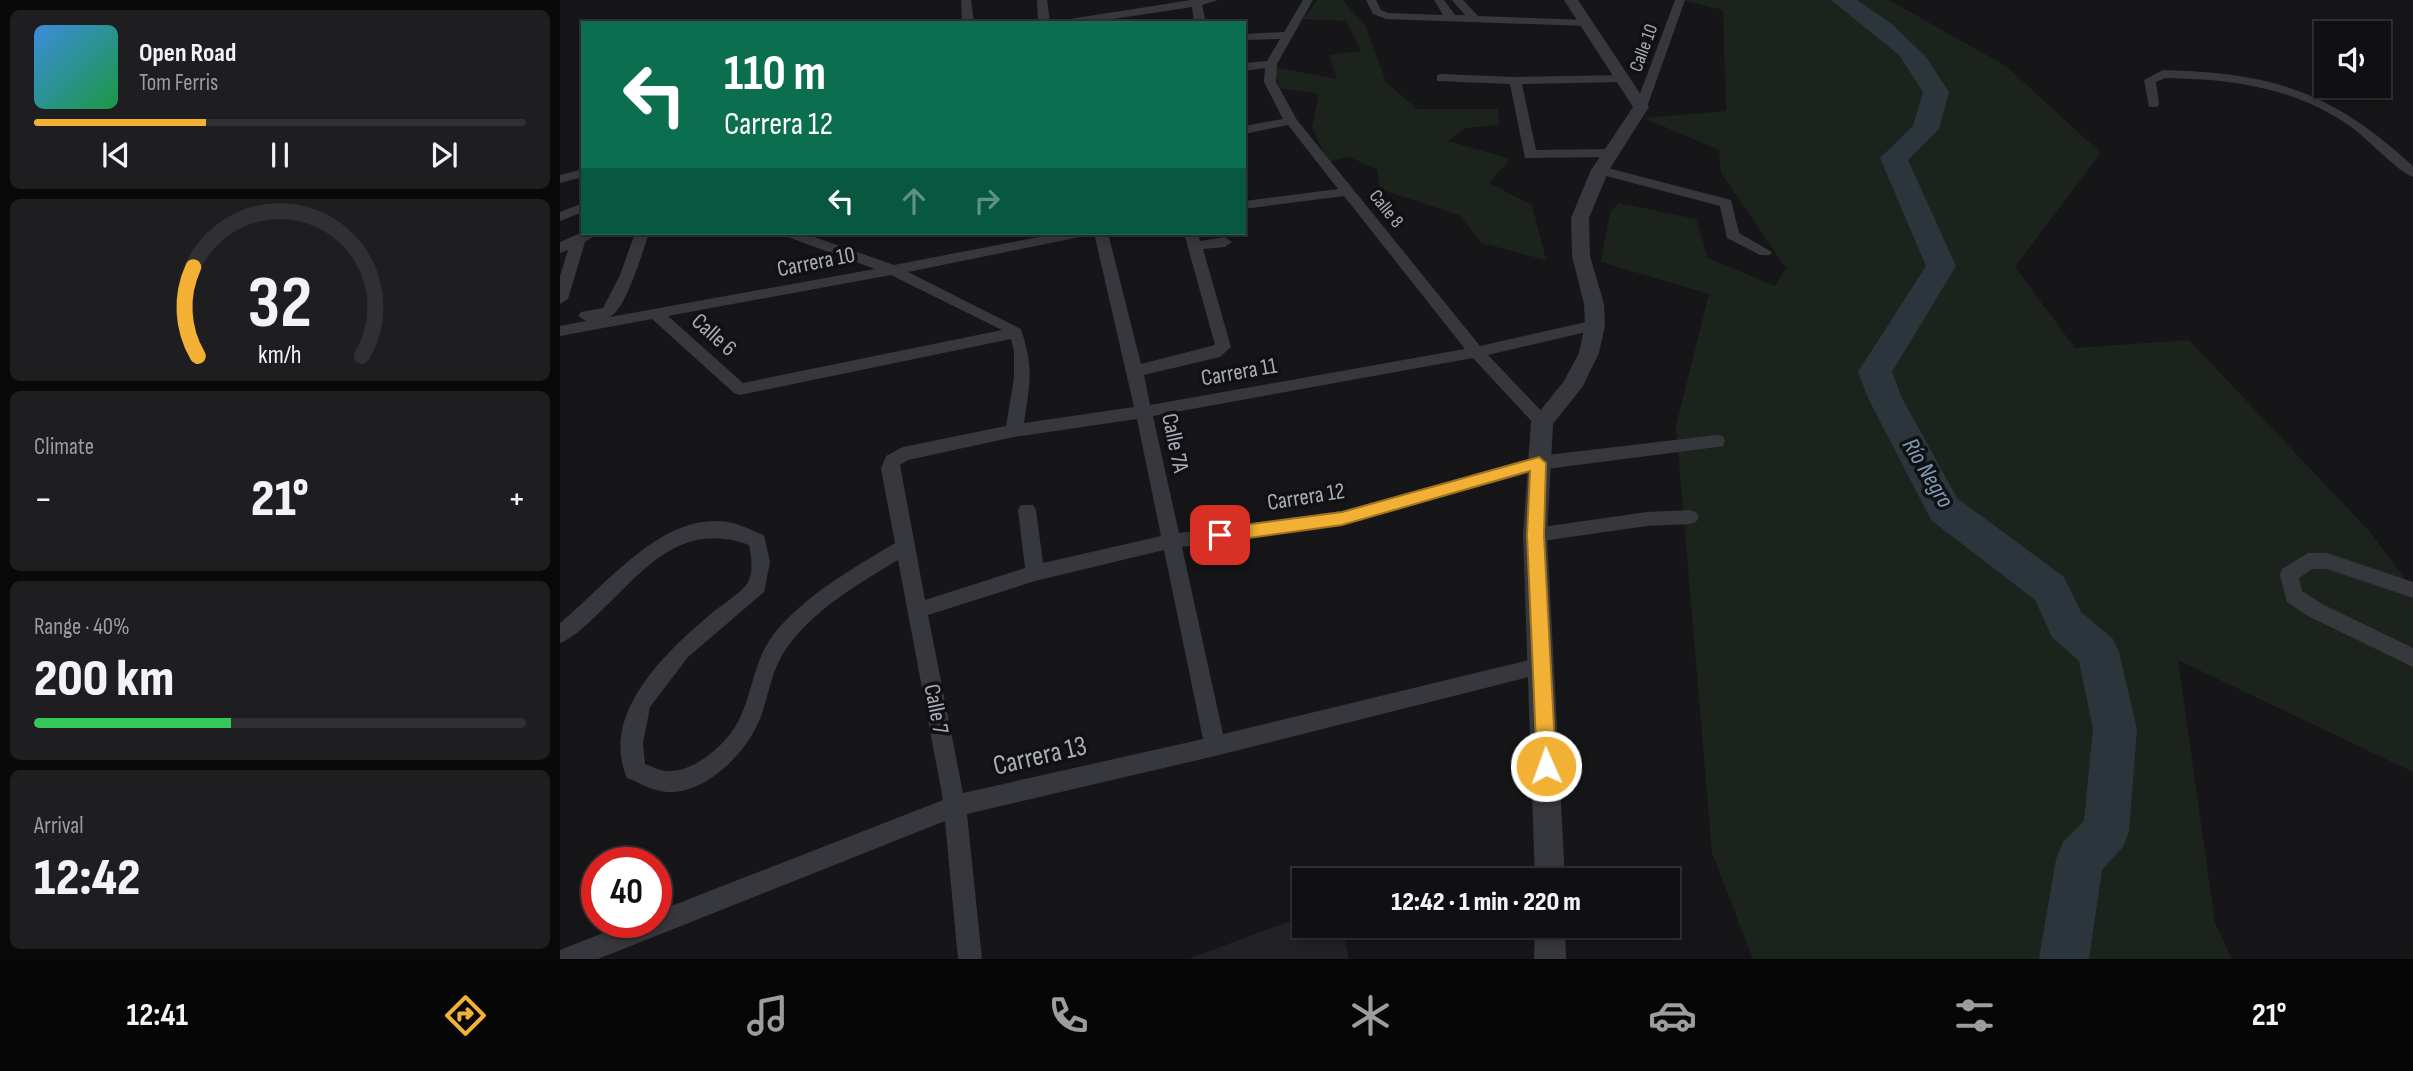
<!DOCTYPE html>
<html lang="en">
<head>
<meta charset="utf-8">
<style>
	:root { --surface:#101012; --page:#1e1e20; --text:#f1f3f6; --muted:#9c9d9f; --line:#303032; --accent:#f2b134 }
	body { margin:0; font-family:"Sofia Sans Condensed",sans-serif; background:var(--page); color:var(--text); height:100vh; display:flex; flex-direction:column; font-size:26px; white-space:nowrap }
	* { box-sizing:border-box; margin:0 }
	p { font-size:23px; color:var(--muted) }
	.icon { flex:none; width:38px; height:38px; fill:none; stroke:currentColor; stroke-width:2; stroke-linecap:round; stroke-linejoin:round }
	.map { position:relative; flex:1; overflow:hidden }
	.sheet { display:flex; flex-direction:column; gap:10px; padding:10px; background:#09090a; width:560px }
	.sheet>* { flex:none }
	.guide { position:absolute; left:21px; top:21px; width:665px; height:214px; border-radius:0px; box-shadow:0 4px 10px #0003,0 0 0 2px var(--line); background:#0b6e4f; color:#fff; overflow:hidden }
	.controls { position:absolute; left:1754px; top:21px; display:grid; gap:14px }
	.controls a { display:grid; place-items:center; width:77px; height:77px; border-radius:0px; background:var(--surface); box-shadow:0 4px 10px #0003,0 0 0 2px var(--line); font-size:35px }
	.speed { position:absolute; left:21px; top:847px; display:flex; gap:14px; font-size:35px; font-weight:700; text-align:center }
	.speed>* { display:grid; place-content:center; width:91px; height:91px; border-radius:50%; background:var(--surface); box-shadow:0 4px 10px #0003,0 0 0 2px var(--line); line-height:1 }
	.speed .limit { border:10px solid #d22; background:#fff; color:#111 }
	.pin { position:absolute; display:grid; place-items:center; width:60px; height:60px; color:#fff; margin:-30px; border-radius:14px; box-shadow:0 4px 10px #0006 }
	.me { position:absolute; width:77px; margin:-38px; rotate:358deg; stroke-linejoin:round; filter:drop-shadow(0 0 5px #0008) }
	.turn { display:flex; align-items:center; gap:24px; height:147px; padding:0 28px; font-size:32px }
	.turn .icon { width:91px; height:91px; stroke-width:2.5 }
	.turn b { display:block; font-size:49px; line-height:60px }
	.lanes { display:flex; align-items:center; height:66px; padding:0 28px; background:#0003; justify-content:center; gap:35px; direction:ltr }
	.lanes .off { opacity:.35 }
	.big { font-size:52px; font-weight:800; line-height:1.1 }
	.sheet .widget { flex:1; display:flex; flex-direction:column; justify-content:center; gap:10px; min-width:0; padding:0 24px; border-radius:10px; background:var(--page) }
	.sheet .dial { align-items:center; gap:0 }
	.dial svg { height:182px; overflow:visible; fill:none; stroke:var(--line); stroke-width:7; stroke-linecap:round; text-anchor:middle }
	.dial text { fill:var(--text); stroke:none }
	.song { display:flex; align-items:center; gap:21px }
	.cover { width:84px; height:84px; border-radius:10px; background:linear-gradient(135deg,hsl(210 70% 55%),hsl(140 70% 35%)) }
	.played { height:7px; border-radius:4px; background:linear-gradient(90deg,var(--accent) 35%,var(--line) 35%) }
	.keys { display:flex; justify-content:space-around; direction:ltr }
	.heat { display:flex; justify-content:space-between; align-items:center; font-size:38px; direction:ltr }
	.charge { height:10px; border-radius:5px; background:linear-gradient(90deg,#34c759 40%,var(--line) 0) }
	.trip { position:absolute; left:732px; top:868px; width:388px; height:70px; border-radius:0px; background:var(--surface); box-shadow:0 4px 10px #0003,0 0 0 2px var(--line); font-weight:800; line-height:70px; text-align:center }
	.tab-bar { display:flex; height:112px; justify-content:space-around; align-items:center; background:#060607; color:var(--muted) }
	.tab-bar .icon { width:49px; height:49px }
	.tab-bar .current { color:var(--accent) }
	.tab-bar b { font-size:32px; color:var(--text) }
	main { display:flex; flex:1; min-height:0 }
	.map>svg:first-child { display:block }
	.built { fill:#222225 }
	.green { fill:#1c231d }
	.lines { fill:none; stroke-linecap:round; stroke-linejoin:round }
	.river { fill:#2c353c; fill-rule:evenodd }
	.minor { fill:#37383d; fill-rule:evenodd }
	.tertiary { fill:#37383d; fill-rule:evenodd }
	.route { fill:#f2b134; stroke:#9d7322; stroke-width:2 }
	.labels { text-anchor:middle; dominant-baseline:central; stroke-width:7; stroke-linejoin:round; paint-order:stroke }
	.far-street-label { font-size:19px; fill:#a8adb8; stroke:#111113 }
	.street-label { font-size:23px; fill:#a8adb8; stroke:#111113 }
	.water-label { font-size:24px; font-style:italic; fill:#7f9bb3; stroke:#111113 }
	.near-street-label { font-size:28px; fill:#a8adb8; stroke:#111113 }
</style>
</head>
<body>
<main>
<section class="sheet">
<div class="widget">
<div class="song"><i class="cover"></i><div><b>Open Road</b><p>Tom Ferris</p></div></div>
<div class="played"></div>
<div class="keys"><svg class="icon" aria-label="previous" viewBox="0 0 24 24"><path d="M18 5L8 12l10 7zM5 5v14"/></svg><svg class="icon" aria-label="pause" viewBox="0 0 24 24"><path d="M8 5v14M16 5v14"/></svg><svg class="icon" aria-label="next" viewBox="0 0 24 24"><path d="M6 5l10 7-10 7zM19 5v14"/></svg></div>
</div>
<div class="widget dial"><svg viewBox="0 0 100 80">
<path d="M14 69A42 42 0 1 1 86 69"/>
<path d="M14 69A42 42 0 0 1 12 30" stroke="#f2b134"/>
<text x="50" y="56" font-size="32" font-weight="700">32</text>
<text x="50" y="72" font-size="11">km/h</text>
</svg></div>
<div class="widget"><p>Climate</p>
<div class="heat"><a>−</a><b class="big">21°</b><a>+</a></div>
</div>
<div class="widget"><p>Range · 40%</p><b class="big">200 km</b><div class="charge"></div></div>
<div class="widget"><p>Arrival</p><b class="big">12:42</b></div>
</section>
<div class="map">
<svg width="1853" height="959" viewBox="0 0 1853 959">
	<rect width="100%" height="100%" fill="#161618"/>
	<!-- built -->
	<path class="built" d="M744,916V926H781L789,959H628Z"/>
	<!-- green -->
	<path class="green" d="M757,0H782L805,25L826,82L857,109H938L939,125L906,128L888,141L950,159L929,183L972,205L986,260L922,243L899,215L820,189L817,169L789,157L768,162L752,127L759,94L719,88L714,67L777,79L769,55L801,51L786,21L743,19Z
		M1121,0H1329L1446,66L1541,153L1455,267L1515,348L1629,340L1810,532L1853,590V772L1618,660L1655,923L1672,959H1193L1152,853L1116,426L1149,294L1041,262L1050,212L1059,203L1136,219L1148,258L1215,286L1226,268L1161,173L1159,150L1084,118L1166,111L1163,10Z"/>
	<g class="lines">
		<!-- river -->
		<path class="river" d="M1271,0H1297L1332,24L1366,57L1389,92L1379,129L1348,160L1396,266L1332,372L1342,398L1397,498L1504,577L1521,612L1553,639L1559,652L1577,729L1569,831L1563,847L1542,870L1529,959H1479L1496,859L1503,842L1524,821L1533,729L1519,661L1492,637L1475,600L1371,520L1308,398L1298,372L1366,266L1320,158L1353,126L1363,92L1339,55Z"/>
		<!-- minor -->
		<path class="minor" d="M401,0H411L414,23H402Z
			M477,0H487L490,23H478Z
			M631,0H658L642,5L646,23H634L632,7L527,23H498L503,20Z
			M743,0H753L717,64L716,82L737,120L920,346L1035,320L1043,325L1035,330L928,355L988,418L990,422L988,426H976L913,358L593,416L619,533L782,511L979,456L1157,435L1163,436L1165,441L1163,446L1157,447L979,470L782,525L622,547L663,734L982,657L989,660L992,666L989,672L655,756L407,814L422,959H398L385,821L38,959H0V950L71,922H96V912L383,800L338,560C298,584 253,610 226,649C211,670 209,696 200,719C187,752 146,794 108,792C95,792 80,783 67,778C39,713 108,650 152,613C160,606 184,591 188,582C194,571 191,555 189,545C120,520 84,570 39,613C27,624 15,637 0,643V623C46,586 102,511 168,522C180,524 193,531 204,535L210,562L204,592L128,657L90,707L83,743L85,764C93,767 102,772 111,771C137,770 166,744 178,722C194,691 193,657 218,629C250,592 294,568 335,543L321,469L326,456L343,447L446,426L454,378V351L451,339L180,395L174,393L92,319L0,336V326L26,321L18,316L21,312L43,308L60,275L75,233H89C82,253 67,307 50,317L315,269L225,236L223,233H243L334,265L499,233H527L520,237L348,272L461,329C474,369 470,382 464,423L574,407L534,233H548L581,364L655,345L624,233H638L640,241L665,237L672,242L665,247L643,249L671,347L660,357L584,375L590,405L905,349L784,196L684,209V201L778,189L728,125L684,134V126L723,119L704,82L705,68L684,71V63L707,61L720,39L684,40V34L724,32ZM331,275L442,330L183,383L108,316ZM577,419L601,536L483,563L476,510L473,505H461L458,510L465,568L365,600L340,465L348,460L454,437ZM604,550L643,739L403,793L368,615L475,581Z
			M806,0H816L821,10L828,13L883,15L874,0H884L895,15H905L892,0H903L918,16L1027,20L1033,23L1027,26L826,19L813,14Z
			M1115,0H1125L1087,107L1085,110H1077L1075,107Z
			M1603,70C1713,73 1771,91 1853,166V177C1838,172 1806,137 1790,126C1733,87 1672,79 1605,78L1596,82L1599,104L1597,107H1589L1584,80Z
			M881,74L955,77L1067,75L1069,78L1063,82L962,84L976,150L1052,149L1059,153L1052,157L965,158L950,84L877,81V75Z
			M1040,166L1171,200L1179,233L1212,252L1210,255H1200L1167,238L1160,206L1035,173V167Z
			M23,169V177L0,183V175Z
			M23,203V212L0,221V212Z
			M23,232L39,233L25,242L8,299L0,304V276L8,250L0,253V242Z
			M1130,510L1136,512L1139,517L1136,522L1130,524L1087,526L975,542L969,540L966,535L969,530L975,528L1087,512Z
			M1748,553H1767L1853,582V598L1767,569H1752L1739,578L1742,591L1762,604L1853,648V667L1748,616L1727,602L1720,575L1722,569Z"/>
		<!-- tertiary -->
		<path class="tertiary" d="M1004,0H1018L1089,107L1049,170L1029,218L1030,256L1044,304L1045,325L1039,353L1023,386L993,424L987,535L1005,880H975L963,535L971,422L1004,381L1019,353L1025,325L1024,304L1012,256L1011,218L1031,170L1073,107Z
			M975,926H1005L1006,959H974Z"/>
	</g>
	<!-- route -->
	<path class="route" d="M979,457L986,463L984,535L996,766L993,772L986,775L980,772L977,766L967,535L970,471L782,525L660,542L654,540L651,535L654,530L660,528L782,512Z"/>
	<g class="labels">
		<!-- far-street labels -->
		<g class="far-street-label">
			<text transform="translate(1084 48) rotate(-70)">Calle 10</text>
			<text transform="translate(826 209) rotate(51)">Calle 8</text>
		</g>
		<!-- street labels -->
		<g class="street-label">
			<text transform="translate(256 262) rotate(-11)">Carrera 10</text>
			<text transform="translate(154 335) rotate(42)">Calle 6</text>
			<text transform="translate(679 372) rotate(-10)">Carrera 11</text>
			<text transform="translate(615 443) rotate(78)">Calle 7A</text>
			<text transform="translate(746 497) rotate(-9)">Carrera 12</text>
			<text transform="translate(376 709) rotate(79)">Calle 7</text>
		</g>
		<!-- water labels -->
		<g class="water-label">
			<text transform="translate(1368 473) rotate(59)">Río Negro</text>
		</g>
		<!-- near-street labels -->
		<g class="near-street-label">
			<text transform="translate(480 756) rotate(-13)">Carrera 13</text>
		</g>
	</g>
</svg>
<div class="controls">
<a><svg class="icon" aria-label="sound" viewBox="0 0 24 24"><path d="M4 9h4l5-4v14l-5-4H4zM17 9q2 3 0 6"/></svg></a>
</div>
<div class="speed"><div class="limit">40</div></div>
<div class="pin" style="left:660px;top:535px;background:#d93025"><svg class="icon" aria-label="arrive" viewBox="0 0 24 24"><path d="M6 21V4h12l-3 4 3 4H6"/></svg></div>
<svg class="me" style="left:986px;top:766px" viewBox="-20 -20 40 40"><circle r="17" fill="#f2b134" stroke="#fff" stroke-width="3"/><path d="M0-11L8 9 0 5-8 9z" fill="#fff"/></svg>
<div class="trip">12:42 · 1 min · 220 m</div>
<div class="guide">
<div class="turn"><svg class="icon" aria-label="left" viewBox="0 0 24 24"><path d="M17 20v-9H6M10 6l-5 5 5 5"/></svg><div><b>110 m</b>Carrera 12</div></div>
<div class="lanes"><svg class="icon" aria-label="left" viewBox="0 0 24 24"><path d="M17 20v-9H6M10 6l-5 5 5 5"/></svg><svg class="icon off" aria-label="ahead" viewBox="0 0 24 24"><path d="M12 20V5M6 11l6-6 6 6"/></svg><svg class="icon off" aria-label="right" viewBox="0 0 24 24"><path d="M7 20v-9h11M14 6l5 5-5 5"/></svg></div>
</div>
</div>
</main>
<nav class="tab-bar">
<b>12:41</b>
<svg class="icon current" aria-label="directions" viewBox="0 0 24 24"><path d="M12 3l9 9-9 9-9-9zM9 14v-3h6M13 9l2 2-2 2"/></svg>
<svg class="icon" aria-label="music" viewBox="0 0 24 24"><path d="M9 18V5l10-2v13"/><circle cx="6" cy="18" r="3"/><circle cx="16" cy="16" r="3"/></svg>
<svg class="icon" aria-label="phone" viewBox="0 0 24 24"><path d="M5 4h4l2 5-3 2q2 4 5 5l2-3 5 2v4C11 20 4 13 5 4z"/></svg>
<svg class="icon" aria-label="climate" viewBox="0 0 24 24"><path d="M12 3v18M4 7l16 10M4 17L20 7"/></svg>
<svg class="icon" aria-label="car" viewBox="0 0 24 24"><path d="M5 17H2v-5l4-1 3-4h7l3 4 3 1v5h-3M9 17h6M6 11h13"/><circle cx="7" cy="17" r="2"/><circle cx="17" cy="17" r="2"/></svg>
<svg class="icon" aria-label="filters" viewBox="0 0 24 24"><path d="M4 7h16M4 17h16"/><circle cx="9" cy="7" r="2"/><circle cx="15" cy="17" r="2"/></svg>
<b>21°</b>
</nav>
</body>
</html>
